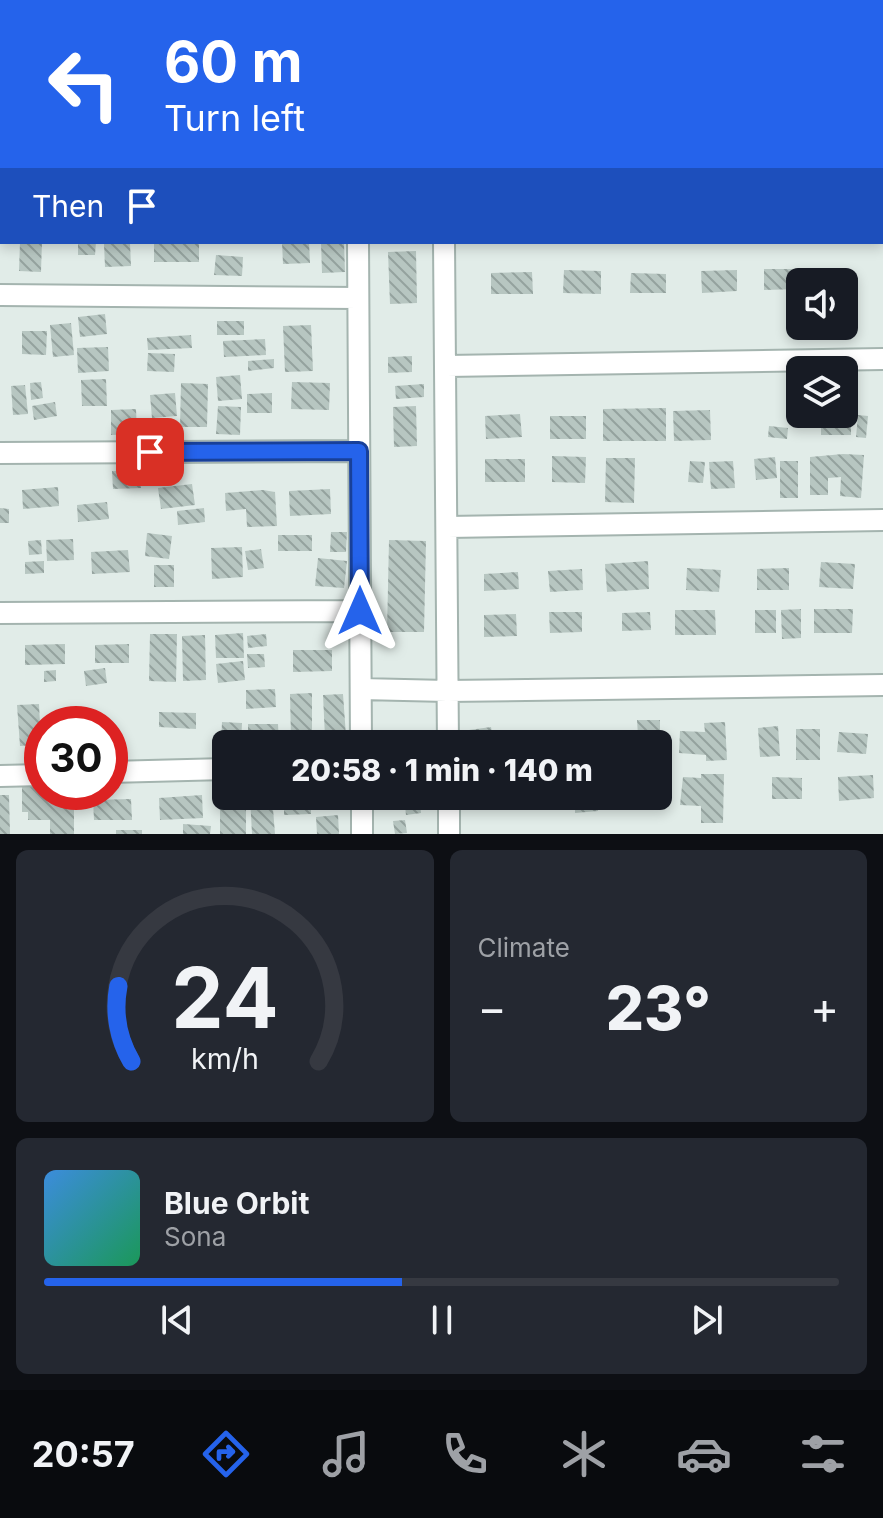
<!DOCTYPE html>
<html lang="en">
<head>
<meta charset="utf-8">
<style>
	:root { --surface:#171b24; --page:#242831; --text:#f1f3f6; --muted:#9ea1a6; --line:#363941; --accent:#2563eb }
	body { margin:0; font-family:Inter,sans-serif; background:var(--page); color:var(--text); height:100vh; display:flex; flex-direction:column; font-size:30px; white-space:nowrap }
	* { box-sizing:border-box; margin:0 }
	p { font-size:26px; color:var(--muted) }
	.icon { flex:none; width:44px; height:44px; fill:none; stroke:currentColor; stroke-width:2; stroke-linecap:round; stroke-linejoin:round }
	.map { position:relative; height:834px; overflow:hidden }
	.drawer { display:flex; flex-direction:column; gap:16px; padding:16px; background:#0d0f14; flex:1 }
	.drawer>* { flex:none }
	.top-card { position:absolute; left:0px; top:0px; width:884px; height:244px; box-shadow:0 4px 12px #0003; background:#2563eb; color:#fff; overflow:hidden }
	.fabs { position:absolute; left:786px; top:268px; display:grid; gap:16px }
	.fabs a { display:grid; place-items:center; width:72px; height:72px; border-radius:12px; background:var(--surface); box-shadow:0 4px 12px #0003; font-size:40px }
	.speed { position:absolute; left:24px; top:706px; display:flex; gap:16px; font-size:40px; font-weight:700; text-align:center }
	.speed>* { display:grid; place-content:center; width:104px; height:104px; border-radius:50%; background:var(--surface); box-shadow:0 4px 12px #0003; line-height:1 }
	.speed .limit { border:12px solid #d22; background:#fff; color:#111 }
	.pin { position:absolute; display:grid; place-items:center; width:68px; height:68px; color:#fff; margin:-34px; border-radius:16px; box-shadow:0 4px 12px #0006 }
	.me { position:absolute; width:88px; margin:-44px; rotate:0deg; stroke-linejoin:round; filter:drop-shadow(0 0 6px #0008) }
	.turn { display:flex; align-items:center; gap:28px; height:168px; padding:0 32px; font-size:36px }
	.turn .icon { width:104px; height:104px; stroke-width:2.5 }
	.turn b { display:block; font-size:56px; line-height:68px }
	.then { display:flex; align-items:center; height:76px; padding:0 32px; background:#0003; gap:16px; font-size:30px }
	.big { font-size:60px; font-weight:800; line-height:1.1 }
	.drawer .tile { flex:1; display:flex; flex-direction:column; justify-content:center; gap:12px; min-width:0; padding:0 28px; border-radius:12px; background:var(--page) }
	.drawer .dial { align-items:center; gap:0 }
	.dial svg { height:208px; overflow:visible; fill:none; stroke:var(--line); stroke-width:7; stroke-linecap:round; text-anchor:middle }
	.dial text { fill:var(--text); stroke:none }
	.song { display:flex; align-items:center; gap:24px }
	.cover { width:96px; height:96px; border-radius:12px; background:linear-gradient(135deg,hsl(210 70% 55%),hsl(150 70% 35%)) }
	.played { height:8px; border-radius:4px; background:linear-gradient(90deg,var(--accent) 45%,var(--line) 45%) }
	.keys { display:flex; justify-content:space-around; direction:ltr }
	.heat { display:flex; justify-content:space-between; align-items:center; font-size:44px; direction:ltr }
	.drawer .tiles { flex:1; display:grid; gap:16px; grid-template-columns:1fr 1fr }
	.tile:last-child { grid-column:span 2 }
	.trip { position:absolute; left:212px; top:730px; width:460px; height:80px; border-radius:12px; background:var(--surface); box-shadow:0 4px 12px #0003; font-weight:800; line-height:80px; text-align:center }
	.menu { display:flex; height:128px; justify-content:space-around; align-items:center; background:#090b0e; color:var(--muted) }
	.menu .icon { width:56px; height:56px }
	.menu .on { color:var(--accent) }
	.menu b { font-size:36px; color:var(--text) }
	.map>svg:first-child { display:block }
	.building { fill:url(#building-back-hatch) }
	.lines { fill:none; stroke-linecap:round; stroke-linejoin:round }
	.minor-casing { stroke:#a4b4af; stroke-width:24 }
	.minor { stroke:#fff; stroke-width:20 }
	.route-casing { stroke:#184099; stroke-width:20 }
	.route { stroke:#2563eb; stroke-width:14 }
</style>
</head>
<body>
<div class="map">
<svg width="883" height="834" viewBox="0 0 883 834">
	<defs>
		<pattern id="building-back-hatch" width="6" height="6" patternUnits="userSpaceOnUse" patternTransform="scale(2)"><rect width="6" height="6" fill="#b7c6c1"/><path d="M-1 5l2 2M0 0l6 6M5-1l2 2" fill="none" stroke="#94a29e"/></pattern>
	</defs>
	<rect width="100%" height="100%" fill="#e1ece8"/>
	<!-- building -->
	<path class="building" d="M20,242H42L41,272L19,271Z
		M78,242H96L95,255H78Z
		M154,242H199V262H154Z
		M282,242H309L310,263L283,264Z
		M321,242H344L345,272L322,273Z
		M130,243L131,266L105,267L104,244Z
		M416,251L417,303L390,304L388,252Z
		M216,255L243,257L242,276L214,275Z
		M764,269H801L800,289L764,290Z
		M564,270L601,271V294L563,293Z
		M737,270V291L702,293L701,271Z
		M532,272L533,294H491V273Z
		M631,273L666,274V293H630Z
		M105,314L107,334L80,337L78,317Z
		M217,321H244V335H217Z
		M71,323L74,355L53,357L50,325Z
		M311,325L313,371L285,372L283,326Z
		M22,331H47L46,355L22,354Z
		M191,335L192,348L148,350L147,338Z
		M265,339L266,355L224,357L223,341Z
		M108,347L109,371L78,373L77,348Z
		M148,353L175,354L174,372L147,371Z
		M412,356V372L388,373V357Z
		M274,359V368L248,371V361Z
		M240,375L242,399L218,401L216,377Z
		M106,379L107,406H82L81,380Z
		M41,382L43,398L31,400L30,383Z
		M292,382L330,383L329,410L291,409Z
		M181,383L208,384L207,427H180Z
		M424,384V397L396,399L395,386Z
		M25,385L28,414L13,415L11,386Z
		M175,393L177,416L152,418L150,395Z
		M272,393V413H247V394Z
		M55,402L57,416L34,420L32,406Z
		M218,406L241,407L240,435L216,434Z
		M416,406L417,446L394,447L393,407Z
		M666,408V441H603V409Z
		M136,409L137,434L111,435V410Z
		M710,410L711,440L674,441L673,411Z
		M520,414L522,437L486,439L485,416Z
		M821,414H851V435H821Z
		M858,415L868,416L866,438L856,437Z
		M550,416H586V439H550Z
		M769,426L788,428L787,439L768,437Z
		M843,454L864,455L861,498L840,496L841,477L828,478V495H810V457Z
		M552,456L586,457L585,483L552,482Z
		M775,457L777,478L756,480L754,459Z
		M606,458H635L634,503L605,502Z
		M485,459H525V482H485Z
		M690,461L705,462L703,483L688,482Z
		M733,461L735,488L711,489L709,462Z
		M780,461H798V498H780Z
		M141,470V488L113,489L112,471Z
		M192,484L195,505L161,509L158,488Z
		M58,487L59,506L23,509L22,490Z
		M330,489L331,514L290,516L289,491Z
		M263,490L275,492L277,526L247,527L246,509L226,511L225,493Z
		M107,502L109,519L78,522L77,505Z
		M0,508L9,509V523H0Z
		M204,508L205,522L178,525L177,511Z
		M331,532H347L346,552H330Z
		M147,533L172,536L169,559L145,556Z
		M278,535H312V551H278Z
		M73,539L74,560L47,561L46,540Z
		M41,540L42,554L29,555L28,541Z
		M389,540L426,541L424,632H387Z
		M242,547L243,577L212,579L211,548Z
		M261,549L264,568L248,570L245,551Z
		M128,550L130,572L92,574L91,552Z
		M318,558L347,561L344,588L315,586Z
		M44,561V573L25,574V562Z
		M648,561L649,589L607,592L605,564Z
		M821,562L855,564L853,589L819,587Z
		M154,565H174V587H154Z
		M687,568L721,570L719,592L686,590Z
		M789,568V590H757V569Z
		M582,569L583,590L550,592L548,571Z
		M518,572L519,589L484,591V574Z
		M801,609V638L782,639L781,610Z
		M814,609H853L852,633H814Z
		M675,610H715L716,635H675Z
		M755,610H776V633H755Z
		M549,612H582V632L550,633Z
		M650,612L651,630L622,631V613Z
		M516,614L517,636L484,637V615Z
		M243,633L244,658H216L215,635Z
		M150,634H177L176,682L149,681Z
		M266,634L267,646L248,648L247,636Z
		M205,635L206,680L183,681L182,636Z
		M65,644V664L25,665V645Z
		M129,644V663H95V645Z
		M293,650H332V671L293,672Z
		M247,654H264L265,667L248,668Z
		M243,661L245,680L218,683L216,664Z
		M105,668L107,683L86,686L84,671Z
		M56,670V681L44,682V671Z
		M275,689L276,707L246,709V690Z
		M312,693V739L291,740L290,694Z
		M343,694L346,736L325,737L323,695Z
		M39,704L41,745L20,746L17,705Z
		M159,712L196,713V729L159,727Z
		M637,720H660V744H616V736H638Z
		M222,722L242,723L241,744L221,745Z
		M725,722L727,760L706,761V755L679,753L680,731L705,732L704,723Z
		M248,724H278L279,744H248Z
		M778,726L780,756L760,757L758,728Z
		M491,727L494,744H472L469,730Z
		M796,729H820V760H796Z
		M582,732V744H548V733Z
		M839,732L868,734L866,754L837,752Z
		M701,774H724L723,823H701V806L680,805L683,777L701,778Z
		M658,775H663L664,800H634V796H658Z
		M873,775L874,798L839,801L838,777Z
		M772,777L802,778V799H772Z
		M22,785H42L45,799H74V834H50V820H28V812H22Z
		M220,791H226V796H246V834H220Z
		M0,795H9L10,834H0Z
		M202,795L203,818L160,820L159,798Z
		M250,796H272L275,834H252Z
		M284,796H311V814L284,815Z
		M404,796H419L421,813L406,815Z
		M483,796H523V798L483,800Z
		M553,796H597L598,811L575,813V799L554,802Z
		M131,799L132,820H94L93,800Z
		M338,815L339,834H317L316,817Z
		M405,820L407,833L395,834L393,821Z
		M183,824L211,826L210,834H183Z
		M116,830H142V834H116Z"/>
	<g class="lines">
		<defs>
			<path id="minor" d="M356,0V2
				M444,0V2
				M882,5H883
				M0,144H2
				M882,158H883
				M358,242L361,744
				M444,242L448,744
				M0,295L358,298
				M447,366L883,359
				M0,453L359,451
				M448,527L883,520
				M0,613L360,611
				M361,689L447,691L883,685
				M110,772L226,769
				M0,776L42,775
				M362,796V834
				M449,796V834"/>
		</defs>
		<!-- minor casing -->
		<use href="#minor" class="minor-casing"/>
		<!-- minor -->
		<use href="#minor" class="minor"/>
	</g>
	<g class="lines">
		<defs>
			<path id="route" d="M150,452L359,451L360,611"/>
		</defs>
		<!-- route casing -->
		<use href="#route" class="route-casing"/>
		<!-- route -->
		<use href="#route" class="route"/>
	</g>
</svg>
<div class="fabs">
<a><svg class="icon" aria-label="sound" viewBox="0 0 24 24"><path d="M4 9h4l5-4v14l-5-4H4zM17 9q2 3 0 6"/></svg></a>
<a><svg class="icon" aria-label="layers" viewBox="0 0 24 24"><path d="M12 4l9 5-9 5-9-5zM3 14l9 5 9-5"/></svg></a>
</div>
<div class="speed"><div class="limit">30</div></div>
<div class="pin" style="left:150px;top:452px;background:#d93025"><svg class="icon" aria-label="arrive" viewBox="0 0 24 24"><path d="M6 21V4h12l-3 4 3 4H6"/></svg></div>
<svg class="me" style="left:360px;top:611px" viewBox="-20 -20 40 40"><path d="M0-17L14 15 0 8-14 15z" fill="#2563eb" stroke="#fff" stroke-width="4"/></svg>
<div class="trip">20:58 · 1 min · 140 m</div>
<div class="top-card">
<div class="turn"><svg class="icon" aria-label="left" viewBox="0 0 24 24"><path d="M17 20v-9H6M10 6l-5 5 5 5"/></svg><div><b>60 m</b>Turn left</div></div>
<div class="then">Then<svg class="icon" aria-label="arrive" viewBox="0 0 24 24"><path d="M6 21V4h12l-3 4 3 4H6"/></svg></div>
</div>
</div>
<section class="drawer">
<div class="tiles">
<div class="tile dial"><svg viewBox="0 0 100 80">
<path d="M14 69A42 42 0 1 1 86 69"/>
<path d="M14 69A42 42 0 0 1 9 40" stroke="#2563eb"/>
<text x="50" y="56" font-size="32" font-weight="700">24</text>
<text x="50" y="72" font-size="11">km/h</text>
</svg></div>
<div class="tile"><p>Climate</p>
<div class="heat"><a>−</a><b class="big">23°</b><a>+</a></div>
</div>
<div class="tile">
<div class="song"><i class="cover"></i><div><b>Blue Orbit</b><p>Sona</p></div></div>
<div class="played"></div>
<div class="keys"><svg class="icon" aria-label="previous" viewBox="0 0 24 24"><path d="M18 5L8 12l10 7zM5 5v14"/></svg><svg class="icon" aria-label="pause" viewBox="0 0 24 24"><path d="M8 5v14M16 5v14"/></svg><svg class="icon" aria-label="next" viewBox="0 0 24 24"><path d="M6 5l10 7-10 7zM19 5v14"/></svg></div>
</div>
</div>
</section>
<nav class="menu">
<b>20:57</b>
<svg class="icon on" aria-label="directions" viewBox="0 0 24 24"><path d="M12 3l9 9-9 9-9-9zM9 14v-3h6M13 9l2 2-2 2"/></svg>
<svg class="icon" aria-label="music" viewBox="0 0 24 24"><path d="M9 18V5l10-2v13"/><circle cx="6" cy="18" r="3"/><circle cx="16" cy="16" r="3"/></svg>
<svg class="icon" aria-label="phone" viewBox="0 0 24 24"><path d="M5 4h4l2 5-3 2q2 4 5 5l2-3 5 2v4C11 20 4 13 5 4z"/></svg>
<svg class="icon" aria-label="climate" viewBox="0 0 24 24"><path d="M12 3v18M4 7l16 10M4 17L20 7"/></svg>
<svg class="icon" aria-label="car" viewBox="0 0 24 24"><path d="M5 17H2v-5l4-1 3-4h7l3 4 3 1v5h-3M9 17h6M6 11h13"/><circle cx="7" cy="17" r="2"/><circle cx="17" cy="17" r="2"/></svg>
<svg class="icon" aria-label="filters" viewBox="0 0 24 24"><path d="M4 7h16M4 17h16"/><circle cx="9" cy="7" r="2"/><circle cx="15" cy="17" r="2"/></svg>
</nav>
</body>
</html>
